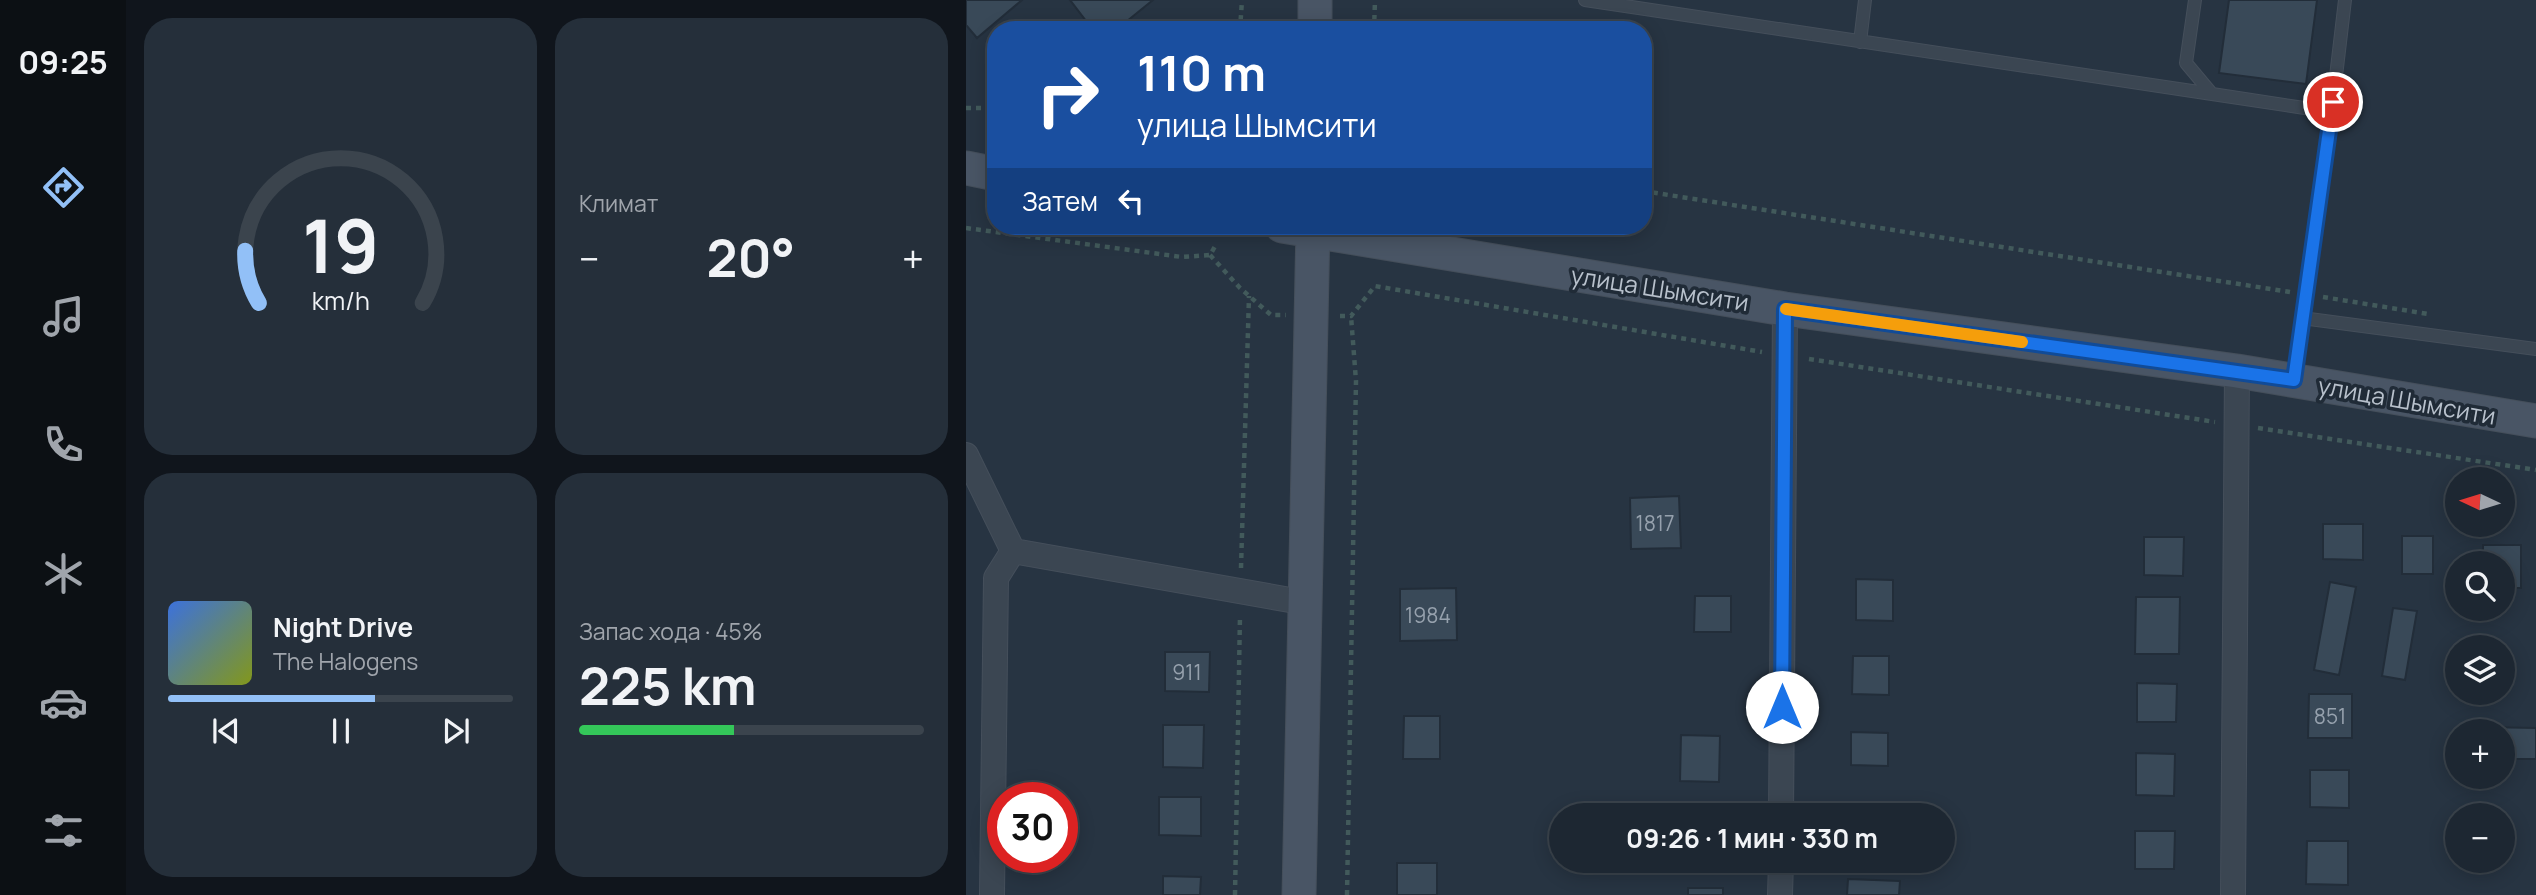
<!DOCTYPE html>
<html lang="ru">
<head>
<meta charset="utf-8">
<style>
	:root { --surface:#1d2732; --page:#252f3a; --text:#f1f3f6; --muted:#a0a5ac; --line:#3b444d; --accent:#92c0f7 }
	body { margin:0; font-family:Manrope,sans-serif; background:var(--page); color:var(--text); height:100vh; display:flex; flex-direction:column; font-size:26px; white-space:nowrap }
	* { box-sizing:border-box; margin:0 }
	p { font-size:23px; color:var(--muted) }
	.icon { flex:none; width:38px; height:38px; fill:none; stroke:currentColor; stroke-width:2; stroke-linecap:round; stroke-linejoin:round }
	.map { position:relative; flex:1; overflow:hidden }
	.sheet { display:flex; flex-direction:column; gap:18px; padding:18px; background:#10151c; width:840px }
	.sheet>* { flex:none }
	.hud { position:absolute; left:21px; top:21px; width:665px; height:214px; border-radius:28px; box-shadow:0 4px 18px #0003,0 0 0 2px var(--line); background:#1a4fa0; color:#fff; overflow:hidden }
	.needle { width:46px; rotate:274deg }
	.tools { position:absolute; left:1479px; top:467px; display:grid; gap:14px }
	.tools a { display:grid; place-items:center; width:70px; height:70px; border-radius:50%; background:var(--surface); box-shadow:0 4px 18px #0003,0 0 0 2px var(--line); font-size:35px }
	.speed { position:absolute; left:21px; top:782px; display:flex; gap:14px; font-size:35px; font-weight:700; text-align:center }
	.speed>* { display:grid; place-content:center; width:91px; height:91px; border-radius:50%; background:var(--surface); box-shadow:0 4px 18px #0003,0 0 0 2px var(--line); line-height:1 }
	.speed .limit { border:10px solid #d22; background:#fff; color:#111 }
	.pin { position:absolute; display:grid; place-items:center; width:60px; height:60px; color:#fff; margin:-30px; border:4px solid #fff; border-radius:50%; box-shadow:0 2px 7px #0007 }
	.me { position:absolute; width:77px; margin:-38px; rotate:0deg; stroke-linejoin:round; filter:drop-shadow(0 0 5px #0008) }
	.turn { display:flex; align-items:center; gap:24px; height:147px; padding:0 35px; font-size:32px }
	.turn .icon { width:91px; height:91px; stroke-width:2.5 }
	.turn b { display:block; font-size:49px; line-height:60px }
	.then { display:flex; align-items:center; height:66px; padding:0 35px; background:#0003; gap:14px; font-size:26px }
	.big { font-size:52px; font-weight:700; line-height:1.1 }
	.sheet .widget { flex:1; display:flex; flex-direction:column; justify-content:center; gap:10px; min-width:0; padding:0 24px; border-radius:28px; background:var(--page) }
	.sheet .dial { align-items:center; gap:0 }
	.dial svg { height:182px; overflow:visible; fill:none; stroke:var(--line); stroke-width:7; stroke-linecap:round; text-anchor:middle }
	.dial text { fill:var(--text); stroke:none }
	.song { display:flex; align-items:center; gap:21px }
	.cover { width:84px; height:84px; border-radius:10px; background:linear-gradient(135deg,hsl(220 70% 55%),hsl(70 70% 35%)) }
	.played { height:7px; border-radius:4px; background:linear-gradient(90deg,var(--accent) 60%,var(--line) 60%) }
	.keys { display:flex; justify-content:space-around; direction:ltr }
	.heat { display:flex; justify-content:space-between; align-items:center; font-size:38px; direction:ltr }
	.charge { height:10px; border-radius:5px; background:linear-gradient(90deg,#34c759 45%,var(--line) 0) }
	.sheet .tiles { flex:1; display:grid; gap:18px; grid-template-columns:repeat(2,1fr) }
	.trip { position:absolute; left:583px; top:803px; width:406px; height:70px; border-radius:35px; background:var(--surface); box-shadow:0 4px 18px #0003,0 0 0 2px var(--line); font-weight:700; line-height:70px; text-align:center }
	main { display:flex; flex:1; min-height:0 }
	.tabs { display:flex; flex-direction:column; width:126px; justify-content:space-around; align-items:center; background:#0c1014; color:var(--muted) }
	.tabs .icon { width:49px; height:49px }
	.tabs .selected { color:var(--accent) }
	.tabs b { font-size:32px; color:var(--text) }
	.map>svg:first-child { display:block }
	.building { fill:#394958; stroke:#222d39; stroke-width:2 }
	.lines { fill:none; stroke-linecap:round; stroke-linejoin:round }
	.lane-casing { stroke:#454f5b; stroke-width:14 }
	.street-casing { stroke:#454f5b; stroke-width:26 }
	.secondary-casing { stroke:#454f5b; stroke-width:35 }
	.path { stroke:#425a5b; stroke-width:4.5; stroke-dasharray:5 5; stroke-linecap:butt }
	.lane { stroke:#3b4652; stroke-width:12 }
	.street { stroke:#3b4652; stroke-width:24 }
	.secondary { stroke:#495565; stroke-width:33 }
	.route-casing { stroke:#114b97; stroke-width:18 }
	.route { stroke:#1a73e8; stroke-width:12 }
	.slow { stroke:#f59e0b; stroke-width:12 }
	.labels { text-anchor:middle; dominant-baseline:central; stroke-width:7; stroke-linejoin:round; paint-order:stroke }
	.number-label { font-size:21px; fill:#96a1ad }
	.street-label { font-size:24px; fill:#b8c1cc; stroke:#202b37 }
</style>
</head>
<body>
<main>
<nav class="tabs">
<b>09:25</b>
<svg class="icon selected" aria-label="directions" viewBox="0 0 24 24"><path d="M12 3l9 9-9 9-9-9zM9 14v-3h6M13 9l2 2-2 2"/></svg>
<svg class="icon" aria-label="music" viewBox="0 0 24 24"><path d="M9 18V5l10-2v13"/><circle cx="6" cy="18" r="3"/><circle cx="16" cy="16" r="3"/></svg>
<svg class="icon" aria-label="phone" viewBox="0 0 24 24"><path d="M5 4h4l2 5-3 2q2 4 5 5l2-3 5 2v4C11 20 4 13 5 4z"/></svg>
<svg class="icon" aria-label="climate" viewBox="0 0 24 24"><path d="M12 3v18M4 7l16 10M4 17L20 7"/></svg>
<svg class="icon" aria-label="car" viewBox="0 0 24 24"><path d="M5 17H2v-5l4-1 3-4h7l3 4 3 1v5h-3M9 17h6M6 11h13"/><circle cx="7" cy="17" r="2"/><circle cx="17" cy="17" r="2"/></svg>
<svg class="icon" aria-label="filters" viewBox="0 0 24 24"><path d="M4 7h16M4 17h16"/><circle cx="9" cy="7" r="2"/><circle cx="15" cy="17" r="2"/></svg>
</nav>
<section class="sheet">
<div class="tiles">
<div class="widget dial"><svg viewBox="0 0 100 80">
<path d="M14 69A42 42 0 1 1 86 69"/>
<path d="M14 69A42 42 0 0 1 8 46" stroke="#92c0f7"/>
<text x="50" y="56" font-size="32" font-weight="700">19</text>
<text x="50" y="72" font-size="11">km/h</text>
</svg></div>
<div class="widget"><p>Климат</p>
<div class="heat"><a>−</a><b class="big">20°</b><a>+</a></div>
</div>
<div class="widget">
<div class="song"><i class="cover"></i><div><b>Night Drive</b><p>The Halogens</p></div></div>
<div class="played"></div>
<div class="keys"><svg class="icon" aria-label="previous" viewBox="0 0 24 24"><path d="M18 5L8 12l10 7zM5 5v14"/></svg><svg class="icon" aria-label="pause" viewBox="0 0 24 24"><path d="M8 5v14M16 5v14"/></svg><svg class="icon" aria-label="next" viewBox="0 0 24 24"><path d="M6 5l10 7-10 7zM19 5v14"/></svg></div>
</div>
<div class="widget"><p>Запас хода · 45%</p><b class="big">225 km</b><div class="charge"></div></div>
</div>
</section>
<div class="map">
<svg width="1570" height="895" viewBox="0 0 1570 895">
	<rect width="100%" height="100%" fill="#273442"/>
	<!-- building -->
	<path class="building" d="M0,0H56L11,38L0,25Z
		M104,0H187L150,30H127Z
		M1263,0H1351L1340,84L1253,73Z
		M713,496L715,548L665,549L664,498Z
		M1357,524H1397V560L1357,559Z
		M1436,536H1467V574H1436Z
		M1178,537H1218L1217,576L1178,575Z
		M1517,545H1555V588H1536V564H1517Z
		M890,579L927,580V621L890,620Z
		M1364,582L1390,587L1373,675L1348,670Z
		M490,588L491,640L434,641V589Z
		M729,596H765V632H728Z
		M1170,597H1214L1213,654H1169Z
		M1427,608L1451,611L1439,680L1416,676Z
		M199,652H244L243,692L199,691Z
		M887,656H923V695L886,694Z
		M1171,683L1211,684L1210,722H1171Z
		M1343,694H1386V738H1342Z
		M438,716H474V759H437Z
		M197,725H238L237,768L197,767Z
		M1519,727L1570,728V759H1536V732H1518Z
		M885,732L922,733V766L885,765Z
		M715,735L754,736L753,782L714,781Z
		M1170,753L1209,754L1208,796L1170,795Z
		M1344,770H1383V808L1344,807Z
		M193,797H235V836L193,835Z
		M880,804L920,805V816H880Z
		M723,808L776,809V816H723Z
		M1169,831H1209L1208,869H1169Z
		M1341,841H1382V885L1340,884Z
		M431,863H471V895H431Z
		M197,876L235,877L234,895H197Z
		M882,879L934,881L933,895H881Z
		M722,888H757V895H722Z"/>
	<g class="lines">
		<defs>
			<path id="lane" d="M619,0L1246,94
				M1229,0L1220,63L1246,94L1345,109L1364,127L1328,380
				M894,42L899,0
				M1364,127L1379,0
				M1336,318L1570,349"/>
			<path id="street" d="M0,455L47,551
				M815,816L819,309
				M26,895L30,578L47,551L341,603
				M814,895L815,861
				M1267,895L1271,371"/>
			<path id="secondary" d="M349,30V0
				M0,168L30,174
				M316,226L819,309L1271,371L1570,421
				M333,895L347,226"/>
		</defs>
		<!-- lane casing -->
		<use href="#lane" class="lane-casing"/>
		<!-- street casing -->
		<use href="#street" class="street-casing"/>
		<!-- secondary casing -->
		<use href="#secondary" class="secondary-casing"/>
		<!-- path -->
		<path class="path" d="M274,30L276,0
			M408,30L409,0
			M0,108H30
			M677,191L1324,292
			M0,228L216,257L244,255L251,243
			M244,255L274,288L305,315H320
			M1357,297L1462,314
			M374,316H385L409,286L796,352
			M843,359L1249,422
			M1292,428L1570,470
			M275,568L283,296
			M269,895L274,615
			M381,895L390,381L385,316"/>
		<!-- lane -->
		<use href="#lane" class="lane"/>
		<!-- street -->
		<use href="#street" class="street"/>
		<!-- secondary -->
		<use href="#secondary" class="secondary"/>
	</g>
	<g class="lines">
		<defs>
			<path id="route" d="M816,707L819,309L1328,380L1367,102"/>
		</defs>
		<!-- route casing -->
		<use href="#route" class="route-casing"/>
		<!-- route -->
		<use href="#route" class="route"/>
		<!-- slow -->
		<path class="slow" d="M820,309L1056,342"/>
	</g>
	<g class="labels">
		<!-- number labels -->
		<g class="number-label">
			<text x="689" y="523">1817</text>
			<text x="462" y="615">1984</text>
			<text x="221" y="672">911</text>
			<text x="1364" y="716">851</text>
		</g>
		<!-- street labels -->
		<g class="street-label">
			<text transform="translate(694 288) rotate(9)">улица Шымсити</text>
			<text transform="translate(1441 400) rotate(10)">улица Шымсити</text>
		</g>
	</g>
</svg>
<div class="tools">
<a><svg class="needle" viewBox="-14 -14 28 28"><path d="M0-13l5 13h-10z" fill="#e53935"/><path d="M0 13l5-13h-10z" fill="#a0a5ac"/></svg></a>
<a><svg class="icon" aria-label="search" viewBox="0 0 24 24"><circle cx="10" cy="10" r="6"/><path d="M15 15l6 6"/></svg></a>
<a><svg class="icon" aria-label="layers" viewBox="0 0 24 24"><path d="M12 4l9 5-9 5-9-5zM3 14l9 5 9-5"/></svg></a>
<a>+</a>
<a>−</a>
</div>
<div class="speed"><div class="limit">30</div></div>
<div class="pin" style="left:1367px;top:102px;background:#d93025"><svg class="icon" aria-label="arrive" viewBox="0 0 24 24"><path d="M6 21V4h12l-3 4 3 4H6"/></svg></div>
<svg class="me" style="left:816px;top:707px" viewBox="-20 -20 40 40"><circle r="19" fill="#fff"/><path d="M0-13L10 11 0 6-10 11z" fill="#1a73e8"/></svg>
<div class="trip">09:26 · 1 мин · 330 m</div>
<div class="hud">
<div class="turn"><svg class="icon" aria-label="right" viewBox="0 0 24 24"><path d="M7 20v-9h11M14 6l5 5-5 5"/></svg><div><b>110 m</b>улица Шымсити</div></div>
<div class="then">Затем<svg class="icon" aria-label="left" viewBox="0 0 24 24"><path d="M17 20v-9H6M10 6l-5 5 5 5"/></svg></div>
</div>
</div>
</main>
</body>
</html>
